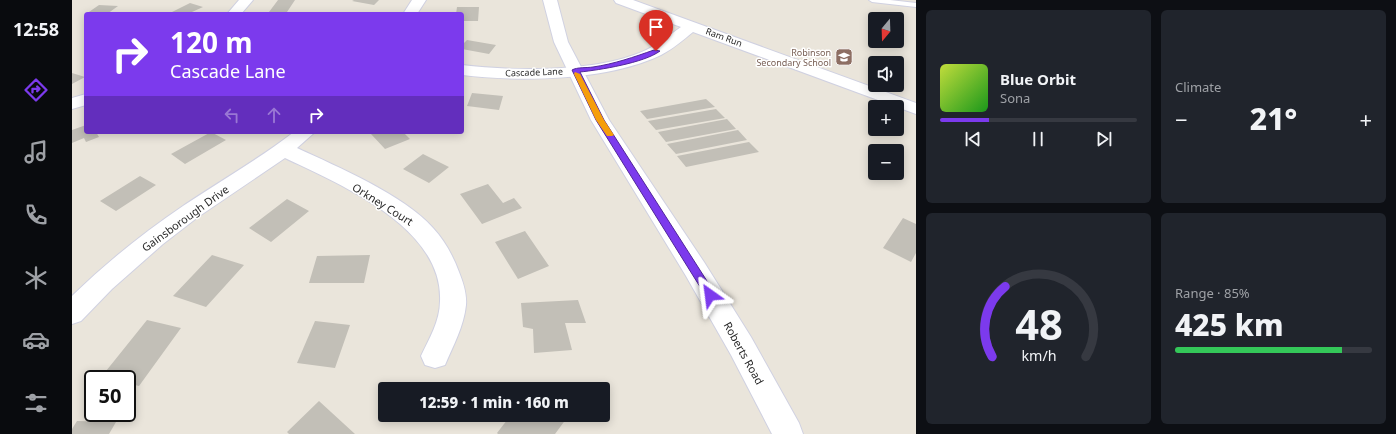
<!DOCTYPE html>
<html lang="en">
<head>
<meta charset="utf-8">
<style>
	:root { --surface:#171b24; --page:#20242c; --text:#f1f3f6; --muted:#9ea1a6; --line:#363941; --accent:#7c3aed }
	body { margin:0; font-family:"Noto Sans",sans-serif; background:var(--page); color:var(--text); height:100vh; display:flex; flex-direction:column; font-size:15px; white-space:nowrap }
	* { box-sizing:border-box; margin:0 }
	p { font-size:13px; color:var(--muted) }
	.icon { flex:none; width:22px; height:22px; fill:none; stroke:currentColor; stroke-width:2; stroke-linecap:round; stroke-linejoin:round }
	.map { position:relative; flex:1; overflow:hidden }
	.side { display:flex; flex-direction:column; gap:10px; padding:10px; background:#0d0f14; width:480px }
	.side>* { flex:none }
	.top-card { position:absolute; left:12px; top:12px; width:380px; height:122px; border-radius:4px; box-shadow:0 2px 10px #0003; background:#7c3aed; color:#fff; overflow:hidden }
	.needle { width:26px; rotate:199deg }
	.buttons { position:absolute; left:796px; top:12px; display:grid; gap:8px }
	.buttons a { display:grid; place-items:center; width:36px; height:36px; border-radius:4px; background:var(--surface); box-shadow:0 2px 10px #0003; font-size:20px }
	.speed { position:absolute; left:12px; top:370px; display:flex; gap:8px; font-size:20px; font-weight:700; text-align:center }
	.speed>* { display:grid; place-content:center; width:52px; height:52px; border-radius:50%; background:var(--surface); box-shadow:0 2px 10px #0003; line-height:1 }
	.speed .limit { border:2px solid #111; border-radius:6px; background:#fff; color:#111 }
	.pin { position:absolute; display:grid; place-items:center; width:34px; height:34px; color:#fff; margin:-41px -17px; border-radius:50% 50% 50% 0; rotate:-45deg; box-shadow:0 0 4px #0007 }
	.pin .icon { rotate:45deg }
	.me { position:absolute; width:44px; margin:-22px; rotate:329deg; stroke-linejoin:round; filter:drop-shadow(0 0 3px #0008) }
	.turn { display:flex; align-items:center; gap:14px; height:84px; padding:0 20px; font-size:18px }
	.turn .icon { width:52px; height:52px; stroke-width:2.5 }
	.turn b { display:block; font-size:28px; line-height:34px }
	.lanes { display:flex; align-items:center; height:38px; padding:0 20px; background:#0003; justify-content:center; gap:20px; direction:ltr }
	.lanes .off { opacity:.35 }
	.big { font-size:30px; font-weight:800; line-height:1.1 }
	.side .card { flex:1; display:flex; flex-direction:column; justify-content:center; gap:6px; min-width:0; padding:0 14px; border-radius:6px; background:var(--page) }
	.side .dial { align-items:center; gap:0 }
	.dial svg { height:104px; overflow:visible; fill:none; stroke:var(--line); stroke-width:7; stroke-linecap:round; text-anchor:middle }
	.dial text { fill:var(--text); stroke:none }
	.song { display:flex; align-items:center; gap:12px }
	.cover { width:48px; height:48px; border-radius:6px; background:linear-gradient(135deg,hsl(70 70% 55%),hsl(120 70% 35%)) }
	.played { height:4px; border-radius:2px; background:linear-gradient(90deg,var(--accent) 25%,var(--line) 25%) }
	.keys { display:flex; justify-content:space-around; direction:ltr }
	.heat { display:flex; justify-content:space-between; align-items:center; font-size:22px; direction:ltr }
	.charge { height:6px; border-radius:3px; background:linear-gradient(90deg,#34c759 85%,var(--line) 0) }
	.side .tiles { flex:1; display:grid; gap:10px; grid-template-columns:repeat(2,1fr) }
	.trip { position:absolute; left:306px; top:382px; width:232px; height:40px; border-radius:4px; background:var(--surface); box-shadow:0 2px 10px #0003; font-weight:800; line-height:40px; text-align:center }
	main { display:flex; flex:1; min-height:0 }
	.tabs { display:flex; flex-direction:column; width:72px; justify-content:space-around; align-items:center; background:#090b0e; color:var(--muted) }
	.tabs .icon { width:28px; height:28px }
	.tabs .selected { color:var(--accent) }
	.tabs b { font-size:18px; color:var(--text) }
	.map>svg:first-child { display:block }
	.building { fill:#c2bfb7 }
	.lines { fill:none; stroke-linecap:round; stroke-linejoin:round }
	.service-casing { stroke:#d0d1e1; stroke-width:2 }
	.minor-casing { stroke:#d0d1e1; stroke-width:2 }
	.secondary-casing { stroke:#d0d1e1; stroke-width:2 }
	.service { fill:#fff; fill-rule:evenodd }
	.minor { fill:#fff; fill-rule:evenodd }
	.secondary { fill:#fff; fill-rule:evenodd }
	.route { fill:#7c3aed; stroke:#51269a }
	.slow { fill:#f59e0b }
	.labels { text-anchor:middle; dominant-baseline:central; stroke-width:3; stroke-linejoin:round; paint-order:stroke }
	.far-street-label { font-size:9px; fill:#282828; stroke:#fff }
	.far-education-label { font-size:9px; fill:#785e54; stroke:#fff; text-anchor:end }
	.street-label { font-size:11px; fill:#282828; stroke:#fff }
</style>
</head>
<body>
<main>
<nav class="tabs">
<b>12:58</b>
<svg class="icon selected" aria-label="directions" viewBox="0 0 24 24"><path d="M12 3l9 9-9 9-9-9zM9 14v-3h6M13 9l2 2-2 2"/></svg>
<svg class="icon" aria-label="music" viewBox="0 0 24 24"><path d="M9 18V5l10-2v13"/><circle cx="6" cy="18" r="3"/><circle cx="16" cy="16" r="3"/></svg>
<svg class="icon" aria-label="phone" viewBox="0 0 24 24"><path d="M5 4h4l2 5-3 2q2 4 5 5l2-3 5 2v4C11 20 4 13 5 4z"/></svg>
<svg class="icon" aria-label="climate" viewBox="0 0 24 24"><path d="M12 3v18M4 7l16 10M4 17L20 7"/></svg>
<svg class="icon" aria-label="car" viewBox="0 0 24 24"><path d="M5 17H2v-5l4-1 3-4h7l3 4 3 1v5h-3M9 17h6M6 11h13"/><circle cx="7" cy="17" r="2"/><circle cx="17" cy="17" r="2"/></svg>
<svg class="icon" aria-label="filters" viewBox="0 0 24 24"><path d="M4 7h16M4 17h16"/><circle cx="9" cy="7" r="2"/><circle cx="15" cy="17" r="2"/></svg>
</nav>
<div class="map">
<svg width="844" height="434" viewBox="0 0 844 434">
	<rect width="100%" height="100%" fill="#eae5db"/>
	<!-- building -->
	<path class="building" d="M206,0H223L215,12H197Z
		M282,0H307L302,5L280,1Z
		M118,3L131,7L120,12L126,14H96Z
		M27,5L46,6L35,14H14Z
		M385,7H407L406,21H390V14H384Z
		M395,40L424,45L417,54L390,49V45Z
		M0,73L13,77L0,84Z
		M400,93L431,96L427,110L395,106Z
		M634,99L643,107L575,119L568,111Z
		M644,109L653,118L584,130L576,121Z
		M655,119L664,129L594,142L586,132Z
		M14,125V132H24L27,137L14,142L12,138L0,143V130Z
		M666,130L675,140L604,154L595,144Z
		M139,132L154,140L113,164L99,154Z
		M303,132H331L338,139L313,149L299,134Z
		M677,142L687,152L614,167L605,156Z
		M351,154L377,167L357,183L331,169Z
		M68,176L84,185L44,211L28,201Z
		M416,184L431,203L442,198L450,208L410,224L388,194Z
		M215,199L237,211L199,242L177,228Z
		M831,218L844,224V253L839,262L811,248Z
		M453,231L477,266L446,279L423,242Z
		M140,255L172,265L134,307L101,296Z
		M298,255L292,283H237L245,256Z
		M506,300L514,323H493L500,350L462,353L461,329L451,327L449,303Z
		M75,320L109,328L67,386L55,383V379H40L30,376Z
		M243,321L278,325L263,368L225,363Z
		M465,382L475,389H459Z
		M247,401L283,434H217L215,432Z
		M439,415H497L483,434H426L425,433Z
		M5,421L44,422L37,434H0V429Z"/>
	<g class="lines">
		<defs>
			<path id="service" d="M797,0H818L844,3V7L800,2Z"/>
			<path id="minor" d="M167,0H181L169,14H155Z
				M340,0H354L345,14H331Z
				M542,0H561L844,103V114L621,32C611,40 601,49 589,55C535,81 449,82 390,75V65C439,71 516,72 562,55C580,49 594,38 609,27L544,3Z
				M14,94V105L0,109V98Z
				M222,132H243L225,148C266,167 332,195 361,228C373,241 381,256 387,272C391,282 395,294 394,305C392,326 381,346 373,365L363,368L353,365L349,356C357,339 368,321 368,301C371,227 269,185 213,158L126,217L91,244L40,289L9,321L0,324V296C34,263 71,233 111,206C148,181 187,159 222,132Z"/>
			<path id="secondary" d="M471,0H485L496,42L537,120L632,262L679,337L727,423L731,434H700L659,355L614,276L519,120L482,42Z"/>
		</defs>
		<!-- service casing -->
		<use href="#service" class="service-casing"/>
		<!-- minor casing -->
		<use href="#minor" class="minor-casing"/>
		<!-- secondary casing -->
		<use href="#secondary" class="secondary-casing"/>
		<!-- service -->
		<use href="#service" class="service"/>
		<!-- minor -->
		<use href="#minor" class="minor"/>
		<!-- secondary -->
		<use href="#secondary" class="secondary"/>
	</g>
	<!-- route -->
	<path class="route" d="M582,50L588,51C572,63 527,70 508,72L532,120L642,292L643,295L642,298L638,299L635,298L524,120L500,70C505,67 515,68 521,67C542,64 562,57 582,50Z"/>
	<!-- slow -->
	<path class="slow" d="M503,72L508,74L532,120L542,135L540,136H535L524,120L502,74Z"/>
	<!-- icons -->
	<defs>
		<symbol id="school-square" viewBox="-11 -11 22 22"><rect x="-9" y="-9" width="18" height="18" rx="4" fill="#8d6e63" stroke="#fff"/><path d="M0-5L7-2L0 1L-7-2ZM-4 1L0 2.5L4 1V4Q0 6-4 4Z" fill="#fff"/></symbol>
	</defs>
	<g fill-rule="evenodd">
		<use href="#school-square" x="762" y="47" width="20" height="20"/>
	</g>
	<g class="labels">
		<!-- far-street labels -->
		<g class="far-street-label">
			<text transform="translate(652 37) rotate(20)">Ram Run</text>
			<text transform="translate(462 72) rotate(-2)">Cascade Lane</text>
		</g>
		<!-- far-education labels -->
		<g class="far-education-label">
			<text x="759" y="52">Robinson<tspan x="759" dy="10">Secondary School</tspan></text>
		</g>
		<!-- street labels -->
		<g class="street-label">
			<text transform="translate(311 204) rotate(32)">Orkney Court</text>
			<text transform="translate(113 218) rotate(-36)">Gainsborough Drive</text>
			<text transform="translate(672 353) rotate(61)">Roberts Road</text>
		</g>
	</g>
</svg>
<div class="buttons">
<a><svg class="needle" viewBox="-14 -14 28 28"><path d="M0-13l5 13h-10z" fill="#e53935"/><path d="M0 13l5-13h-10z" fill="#9ea1a6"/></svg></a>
<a><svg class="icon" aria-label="sound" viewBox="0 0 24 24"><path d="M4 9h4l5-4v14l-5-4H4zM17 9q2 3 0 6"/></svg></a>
<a>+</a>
<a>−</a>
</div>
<div class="speed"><div class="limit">50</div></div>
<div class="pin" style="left:584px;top:51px;background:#d93025"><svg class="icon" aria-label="arrive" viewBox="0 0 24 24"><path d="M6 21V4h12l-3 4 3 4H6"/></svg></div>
<svg class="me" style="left:638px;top:295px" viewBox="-20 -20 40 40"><path d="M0-17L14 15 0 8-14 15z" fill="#7c3aed" stroke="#fff" stroke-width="4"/></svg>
<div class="trip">12:59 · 1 min · 160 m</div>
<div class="top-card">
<div class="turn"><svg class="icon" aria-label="right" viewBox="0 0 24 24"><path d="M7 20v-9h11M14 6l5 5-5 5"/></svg><div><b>120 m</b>Cascade Lane</div></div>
<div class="lanes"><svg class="icon off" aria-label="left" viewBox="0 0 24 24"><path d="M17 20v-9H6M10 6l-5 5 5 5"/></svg><svg class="icon off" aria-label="ahead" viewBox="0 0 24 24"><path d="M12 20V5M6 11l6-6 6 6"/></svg><svg class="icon" aria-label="right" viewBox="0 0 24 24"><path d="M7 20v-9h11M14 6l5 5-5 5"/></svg></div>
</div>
</div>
<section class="side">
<div class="tiles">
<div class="card">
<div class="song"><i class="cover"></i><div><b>Blue Orbit</b><p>Sona</p></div></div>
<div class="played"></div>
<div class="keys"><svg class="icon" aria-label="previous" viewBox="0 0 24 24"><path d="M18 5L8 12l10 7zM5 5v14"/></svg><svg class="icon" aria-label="pause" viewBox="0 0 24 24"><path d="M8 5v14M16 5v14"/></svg><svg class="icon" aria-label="next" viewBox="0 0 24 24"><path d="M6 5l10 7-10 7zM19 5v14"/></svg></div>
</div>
<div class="card"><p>Climate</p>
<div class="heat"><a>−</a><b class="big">21°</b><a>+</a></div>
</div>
<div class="card dial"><svg viewBox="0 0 100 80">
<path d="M14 69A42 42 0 1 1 86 69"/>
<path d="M14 69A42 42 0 0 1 24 15" stroke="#7c3aed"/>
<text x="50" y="56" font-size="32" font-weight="700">48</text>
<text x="50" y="72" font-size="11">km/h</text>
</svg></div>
<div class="card"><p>Range · 85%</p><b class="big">425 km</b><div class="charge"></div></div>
</div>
</section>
</main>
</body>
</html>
